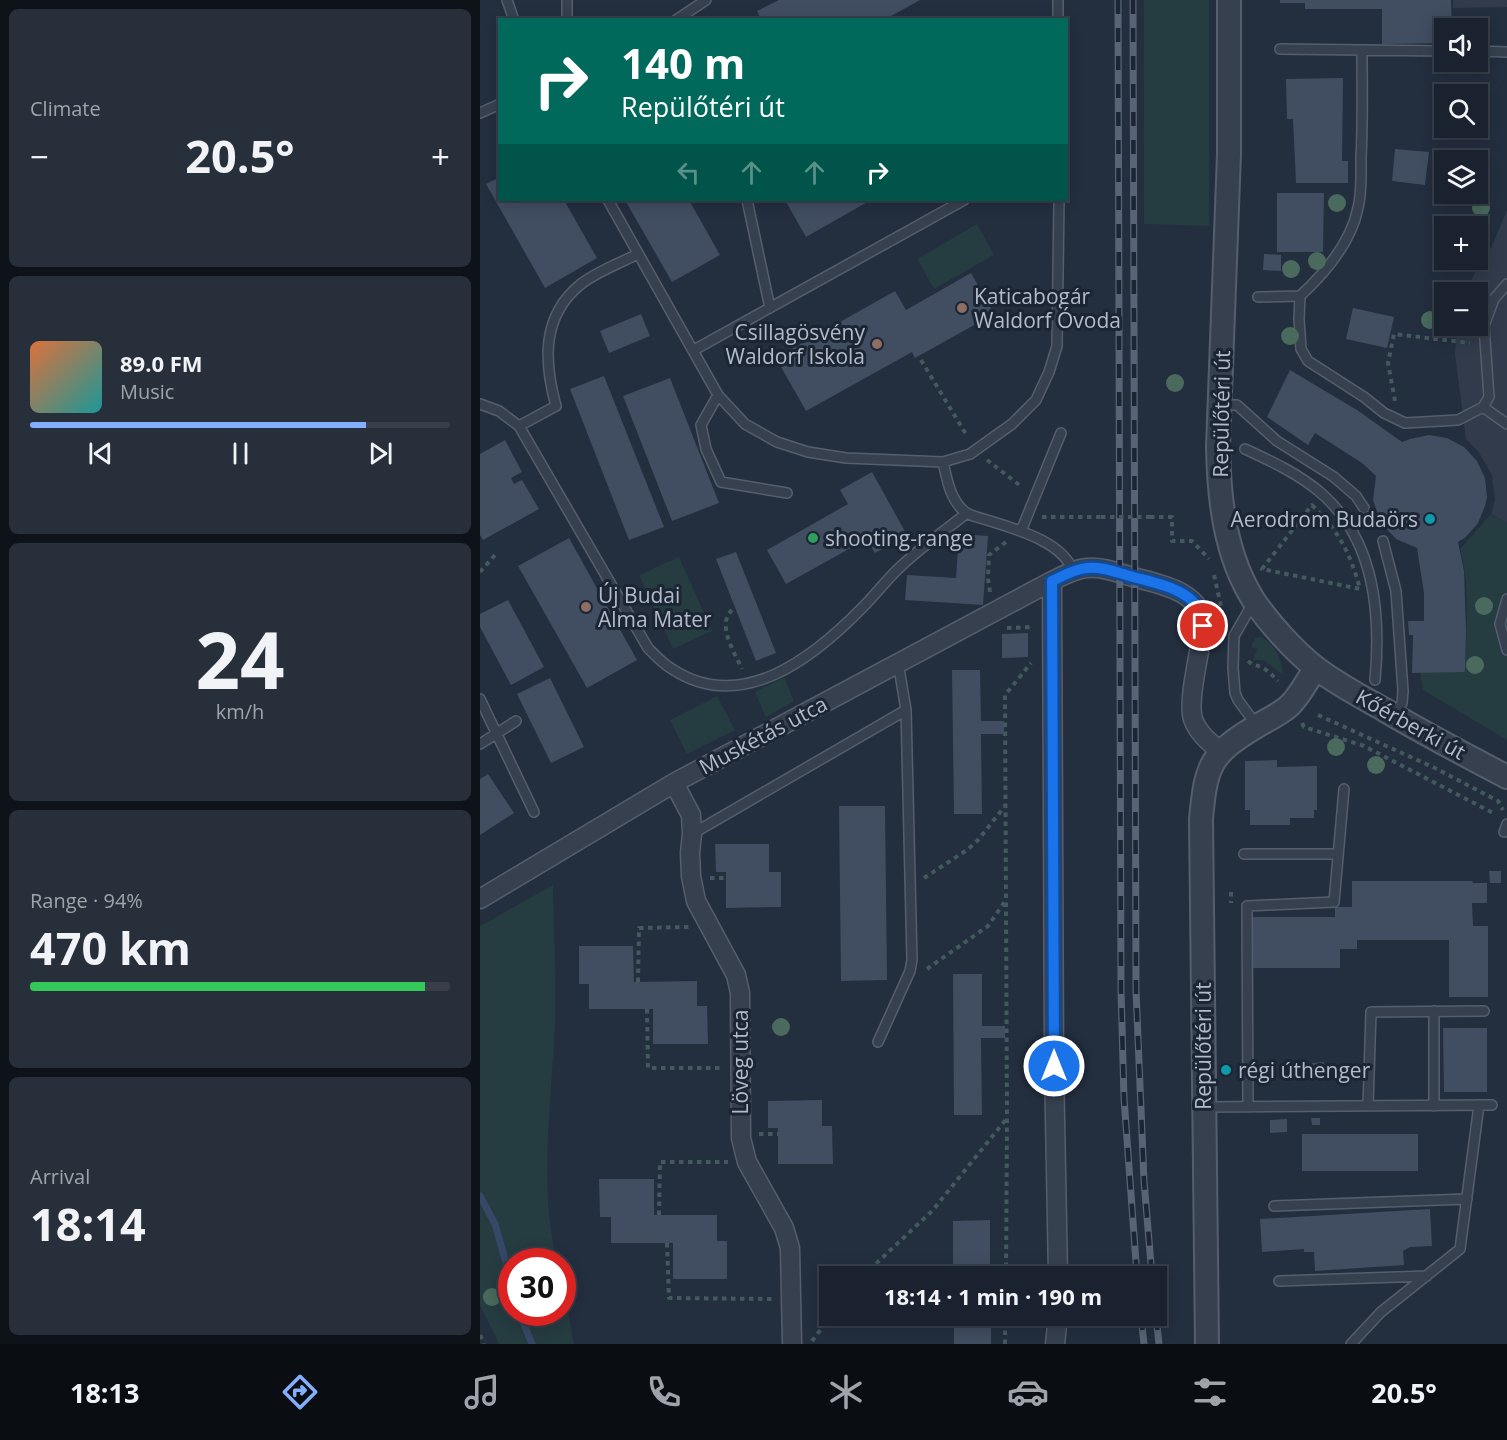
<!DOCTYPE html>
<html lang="en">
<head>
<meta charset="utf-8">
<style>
	:root { --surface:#1a222f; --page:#272f3b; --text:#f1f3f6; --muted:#9fa4aa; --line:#383f4b; --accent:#84aefe }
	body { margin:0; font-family:"Open Sans",sans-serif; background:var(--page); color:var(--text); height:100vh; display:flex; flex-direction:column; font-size:22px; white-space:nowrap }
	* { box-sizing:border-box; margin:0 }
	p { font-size:20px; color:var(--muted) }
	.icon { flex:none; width:33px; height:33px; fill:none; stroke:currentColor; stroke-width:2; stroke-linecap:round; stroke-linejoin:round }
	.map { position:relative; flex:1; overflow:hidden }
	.sheet { display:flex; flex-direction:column; gap:9px; padding:9px; background:#0e131a; width:480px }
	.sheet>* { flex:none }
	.hud { position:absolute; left:18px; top:18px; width:570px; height:183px; border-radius:0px; box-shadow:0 3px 15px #0003,0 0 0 2px var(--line); background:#00695c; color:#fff; overflow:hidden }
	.buttons { position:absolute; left:954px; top:18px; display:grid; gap:12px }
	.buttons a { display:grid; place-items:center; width:54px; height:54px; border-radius:0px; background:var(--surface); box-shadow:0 3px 15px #0003,0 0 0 2px var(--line); font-size:30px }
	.speed { position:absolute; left:18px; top:1248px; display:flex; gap:12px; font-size:30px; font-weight:700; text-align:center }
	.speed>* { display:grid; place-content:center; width:78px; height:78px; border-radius:50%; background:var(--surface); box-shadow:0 3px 15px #0003,0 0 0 2px var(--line); line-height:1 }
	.speed .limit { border:9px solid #d22; background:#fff; color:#111 }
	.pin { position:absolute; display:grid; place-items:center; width:51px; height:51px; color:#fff; margin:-26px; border:3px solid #fff; border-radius:50%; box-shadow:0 2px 6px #0007 }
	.me { position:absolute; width:66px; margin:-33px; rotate:0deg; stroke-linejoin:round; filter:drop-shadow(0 0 4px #0008) }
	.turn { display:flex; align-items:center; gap:21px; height:126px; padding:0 24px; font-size:27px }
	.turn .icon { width:78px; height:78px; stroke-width:2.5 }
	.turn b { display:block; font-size:42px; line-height:51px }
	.lanes { display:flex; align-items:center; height:57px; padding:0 24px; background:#0003; justify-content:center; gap:30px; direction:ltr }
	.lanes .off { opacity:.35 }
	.big { font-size:45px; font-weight:700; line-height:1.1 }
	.sheet .tile { flex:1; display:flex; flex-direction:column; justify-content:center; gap:9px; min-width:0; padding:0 21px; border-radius:9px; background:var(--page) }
	.sheet .dial { align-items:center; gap:0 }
	.dial b { font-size:78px; line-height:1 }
	.song { display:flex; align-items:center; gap:18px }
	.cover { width:72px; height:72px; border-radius:9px; background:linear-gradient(135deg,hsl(20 70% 55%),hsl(180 70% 35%)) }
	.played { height:6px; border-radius:3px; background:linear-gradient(90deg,var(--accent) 80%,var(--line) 80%) }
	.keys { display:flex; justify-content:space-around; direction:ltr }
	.heat { display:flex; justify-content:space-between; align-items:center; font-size:33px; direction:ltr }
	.charge { height:9px; border-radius:4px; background:linear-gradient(90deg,#34c759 94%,var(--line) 0) }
	.trip { position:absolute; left:339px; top:1266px; width:348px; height:60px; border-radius:0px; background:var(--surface); box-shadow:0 3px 15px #0003,0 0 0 2px var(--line); font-weight:700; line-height:60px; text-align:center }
	.dock { display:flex; height:96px; justify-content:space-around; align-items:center; background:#0a0e13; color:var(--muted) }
	.dock .icon { width:42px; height:42px }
	.dock .current { color:var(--accent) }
	.dock b { font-size:27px; color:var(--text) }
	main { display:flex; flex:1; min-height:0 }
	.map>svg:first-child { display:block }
	.airport { fill:#313b4c }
	.green { fill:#253c40 }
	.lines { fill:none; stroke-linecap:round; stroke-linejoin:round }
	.stream { stroke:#354867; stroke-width:7 }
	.building { fill:#414d61 }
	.service-casing { stroke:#555e6d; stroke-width:12 }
	.minor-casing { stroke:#555e6d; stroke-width:21 }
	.tertiary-casing { stroke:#555e6d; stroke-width:26 }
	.path { stroke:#43595d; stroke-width:4; stroke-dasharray:4.5 4.5; stroke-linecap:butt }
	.service { stroke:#37404f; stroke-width:9 }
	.minor { stroke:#37404f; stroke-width:18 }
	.tertiary { stroke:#37404f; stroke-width:22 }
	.rail-casing { stroke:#586476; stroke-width:7 }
	.rail { stroke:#1c2534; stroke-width:4.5; stroke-dasharray:14; stroke-linecap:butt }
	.path-bridge { stroke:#43595d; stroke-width:4; stroke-dasharray:4.5 4.5; stroke-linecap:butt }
	.tree { fill:#496a5d }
	.route-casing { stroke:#114b97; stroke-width:15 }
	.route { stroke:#1a73e8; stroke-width:10 }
	.education-dot { fill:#8d6e63; stroke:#1c2534; stroke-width:2 }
	.culture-dot { fill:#0f9aa8; stroke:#1c2534; stroke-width:2 }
	.leisure-dot { fill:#2e9e5b; stroke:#1c2534; stroke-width:2 }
	.labels { text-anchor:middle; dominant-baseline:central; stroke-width:6; stroke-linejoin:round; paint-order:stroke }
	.poi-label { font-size:21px; fill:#b3bbca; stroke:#1c2534; text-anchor:start }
	.street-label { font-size:21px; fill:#b3bbca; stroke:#1c2534 }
</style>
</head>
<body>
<main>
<section class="sheet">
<div class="tile"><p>Climate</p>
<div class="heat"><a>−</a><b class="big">20.5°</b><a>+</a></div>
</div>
<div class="tile">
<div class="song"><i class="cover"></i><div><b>89.0 FM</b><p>Music</p></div></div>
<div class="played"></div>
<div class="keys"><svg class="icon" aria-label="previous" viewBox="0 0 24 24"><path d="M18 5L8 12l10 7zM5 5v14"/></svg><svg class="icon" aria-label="pause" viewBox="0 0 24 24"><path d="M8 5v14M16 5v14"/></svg><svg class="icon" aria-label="next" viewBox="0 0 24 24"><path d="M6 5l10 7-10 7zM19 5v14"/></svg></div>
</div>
<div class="tile dial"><b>24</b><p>km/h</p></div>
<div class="tile"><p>Range · 94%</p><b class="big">470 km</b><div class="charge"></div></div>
<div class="tile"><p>Arrival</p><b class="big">18:14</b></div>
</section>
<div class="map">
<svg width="1027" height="1344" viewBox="0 0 1027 1344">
	<rect width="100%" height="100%" fill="#232e3f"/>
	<!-- airport -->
	<path class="airport" d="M973,0H1027V7L973,8Z
		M1027,210V523L1011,514L1015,500L1012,475L998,451L986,439L975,354L977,326H998V292H986L1000,262L1011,248Z"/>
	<!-- green -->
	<path class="green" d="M664,0H729V226L664,224Z
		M497,224L514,255L454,289L437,259Z
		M1011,514L1027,523V740L943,690L940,672H985C986,633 991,588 980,549Z
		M199,557L232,631L193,649L159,575Z
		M781,637C795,644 802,659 803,675L783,660H773L777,649L771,647L775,638Z
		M304,677L314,701L286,717L275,692Z
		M237,696L255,730L207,754L190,720Z
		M73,885C74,931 76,977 75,1023C72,1099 58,1187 77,1261L32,1262V1312H82L83,1282L94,1344H19L0,1305V926Z"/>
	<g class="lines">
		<!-- stream -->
		<path class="stream" d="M0,1196L15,1224L32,1284
			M39,1312L52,1344"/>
	</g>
	<!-- building -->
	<path class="building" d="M299,0H440L404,20H281L277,11Z
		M800,0H971L972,28H964V43L902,44V9H825V3H800Z
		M863,78L862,161H868V183H816L813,119H807L806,79Z
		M915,149L949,152L945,185L912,181Z
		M20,177V200H84L117,258L65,288L6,184Z
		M797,193H844L843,252H797Z
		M145,200H209L240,255L192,282Z
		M305,200H391L326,237Z
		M784,254L801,255V271L783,270Z
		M491,273L514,314L435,358L432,352L326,411L296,358L415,291L426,310Z
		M873,308L914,317L907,348L866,339Z
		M161,314L170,336L129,353L120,331Z
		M810,370L877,410L922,442L930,439L949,435L967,438L984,447L997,461L1005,478L1007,497L1005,506L998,523L986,537L978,542L984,571L986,630L985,672L932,673L933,635H929L928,621H944V593L937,548L916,539L901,523L893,500L896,476L882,463L835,433L828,445L787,417Z
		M124,376L184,527L149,540L90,389Z
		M190,378L239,503L192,521L143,396Z
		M25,440L42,472L31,478L34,484L42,480L59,509L3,540L0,535V454Z
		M392,472L427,535L395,553L387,539L306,584L287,550L368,504L360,490Z
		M479,534L508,536L503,605L425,600L427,575L476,578Z
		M89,538L157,660L107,688L38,566Z
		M256,552L296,653L276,661L236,559Z
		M28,600L64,667L31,685L0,627V614Z
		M548,633V657L522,658V634Z
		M472,670H500L501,721H524V734H501L502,814H474Z
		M70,678L104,747L71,763L37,694Z
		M797,760V767L837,766V810H834V818H810V825H770V810H765V761Z
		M8,774L34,813L0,835V779Z
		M359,806H405L407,980L361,981Z
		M235,844H289V872H301V907L246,908V872H236Z
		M1009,871H1021V883H1010Z
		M872,881H992L993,883H1007V903H992L993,926H1008V997H969V940H877V949H860V968H773V917H855V907H872Z
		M99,946H153L154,982L217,981V1006H227L228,1044H173V1009H109V984H99Z
		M473,974H502V1026H525V1038H501L502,1115H474Z
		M963,1028H1007V1092H964Z
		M844,1062L845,1079H833L832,1063Z
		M342,1100V1126H352L353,1164H298V1128H288V1101Z
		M831,1118H840V1125H832Z
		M807,1119V1132L790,1133V1120Z
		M822,1134H938V1171H822Z
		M119,1179H174V1215H237V1241H247V1279H193V1243H131V1217H120Z
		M950,1209L952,1246L930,1247L923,1251L924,1265L835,1271L834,1252H824V1249L782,1252L780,1219Z
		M510,1220V1276H473V1221Z
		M474,1316H511V1344H474Z"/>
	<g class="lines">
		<defs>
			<path id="service" d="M27,0L34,20
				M578,0V20
				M87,20V0
				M196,20L226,0
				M800,49L964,51
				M882,50C882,86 883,122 881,157C881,174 882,192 878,208C871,243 845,273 820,296L819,319L821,349L828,361L884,397L904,413L925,423L978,420L1003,407L1009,397L1004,326L1014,299L1027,284
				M998,51L1027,52
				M0,113L20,104
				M128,200L238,395L265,424L297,442L328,452L366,458L463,462
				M267,200L290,308
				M579,200L577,346L569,372L556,400L532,424L490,454L463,462C467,479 470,500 485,512C491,516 500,518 507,520C535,529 582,541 593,571
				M778,297L820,296
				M214,350L484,200
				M238,395L221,425L226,449L241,482L307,493
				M0,404L19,411L39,426L76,406C64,362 61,316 101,284C118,271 140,263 158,254
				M741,405H757L797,441L854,477L876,496L884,508
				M1003,407L1027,424
				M39,426L168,648C175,655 183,664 192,669C262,715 334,657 382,608C394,596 404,583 416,571C437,550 463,532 487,513
				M765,449C791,461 819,474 841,493C895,540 901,614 895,680
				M541,531L581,433
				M903,541L916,591L923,691L922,703L916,715
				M1027,599L1020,624L1027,650
				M773,603L754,636L753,668L755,693L758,700L777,726
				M0,699L54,812
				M0,744L36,721
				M1024,832L1027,824
				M212,834L426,710
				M764,854H858
				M398,1042L430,971L432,960L426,710L418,662
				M888,1106L891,1012L1004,1011
				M954,1106V1011
				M726,1107L1012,1105
				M768,1107L767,906L854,902L864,789
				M794,1206L987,1199
				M799,1281L947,1276
				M871,1344L901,1312L980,1249L999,1105"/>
			<path id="minor" d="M572,581L574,1066L578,1276
				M194,783L211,815L212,834L210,853L211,876L216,901L256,975L260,993L261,1138L267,1162L304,1228L310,1248L312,1344
				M0,899L194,783L572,581C583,576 594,569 607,568C622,566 638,573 653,577C679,584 723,591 723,626C721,649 707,700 713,719C718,733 729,742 740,751
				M575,1344L578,1316"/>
			<path id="tertiary" d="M749,0V154L738,447C739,500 745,555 774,601C789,623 815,652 836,668C857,684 880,696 903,709C943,733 985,755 1027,777
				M727,1344L721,819C726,765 730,754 777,726C787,720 800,714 809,706C820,696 827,680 836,668"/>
		</defs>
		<!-- service casing -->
		<use href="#service" class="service-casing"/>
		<!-- minor casing -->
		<use href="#minor" class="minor-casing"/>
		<!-- tertiary casing -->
		<use href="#tertiary" class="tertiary-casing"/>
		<!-- path -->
		<path class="path" d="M441,360L487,436
			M915,401L908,363L914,334L990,343
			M507,460L542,487
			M832,505C859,532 870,552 880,589L782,569Z
			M562,517H621
			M670,517H692V541H712L729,559
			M0,572L15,555
			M734,575L741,606
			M510,592L508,579L509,555L526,542
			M252,610C236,625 255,653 262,669
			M527,628L553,627
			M768,661L773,665C784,666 790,673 798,681
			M838,715L955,768L1018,801L1023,810
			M822,723L824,727L884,746L1015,814
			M230,878H246
			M444,878L487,850L498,840L525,806
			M751,892V903
			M447,969L508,926L526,900
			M158,982L159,928L209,927
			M167,1009L168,1068H242
			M279,1134H298
			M179,1215L180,1162H248
			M187,1243L189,1298L292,1299
			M383,1276L453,1210L527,1118
			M526,1276L527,1118L525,695L551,663
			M0,1335L4,1344
			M332,1341L351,1316
			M525,1344V1316"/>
		<!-- service -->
		<use href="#service" class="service"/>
		<!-- minor -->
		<use href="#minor" class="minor"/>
		<!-- tertiary -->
		<use href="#tertiary" class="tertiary"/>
		<defs>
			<path id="rail" d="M638,0L641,990L644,1098L657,1276
				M653,0L656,990L664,1181L672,1276
				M661,1316L664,1344
				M676,1316L679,1344"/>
		</defs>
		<!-- rail casing -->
		<use href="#rail" class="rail-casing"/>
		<!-- rail -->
		<use href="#rail" class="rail"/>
		<!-- path-bridge -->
		<path class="path-bridge" d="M621,517H670"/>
	</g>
	<!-- trees -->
	<g class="tree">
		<circle cx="857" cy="203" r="9"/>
		<circle cx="1001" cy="208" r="9"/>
		<circle cx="837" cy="261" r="9"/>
		<circle cx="811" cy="269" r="9"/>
		<circle cx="950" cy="320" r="9"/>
		<circle cx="810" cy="336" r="9"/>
		<circle cx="695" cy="383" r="9"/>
		<circle cx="1004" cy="606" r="9"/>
		<circle cx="995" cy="665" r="9"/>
		<circle cx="856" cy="747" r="9"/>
		<circle cx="896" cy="765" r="9"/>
		<circle cx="301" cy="1027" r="9"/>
		<circle cx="12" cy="1297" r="9"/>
	</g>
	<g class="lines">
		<defs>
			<path id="route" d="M574,1066L572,581C583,576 594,569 607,568C622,566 638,573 653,577C679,584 723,591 723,626"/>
		</defs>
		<!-- route casing -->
		<use href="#route" class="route-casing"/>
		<!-- route -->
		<use href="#route" class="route"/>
	</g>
	<!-- markers -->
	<g class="education-dot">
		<circle cx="482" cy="308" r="6"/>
		<circle cx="397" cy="344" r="6"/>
		<circle cx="106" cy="607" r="6"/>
	</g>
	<g class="culture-dot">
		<circle cx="950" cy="519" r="6"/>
		<circle cx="746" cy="1070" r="6"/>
	</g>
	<circle class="leisure-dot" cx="333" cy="538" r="6"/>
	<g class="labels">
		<!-- poi labels -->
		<g class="poi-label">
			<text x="494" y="296">Katicabogár<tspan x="494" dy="24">Waldorf Óvoda</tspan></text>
			<text x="385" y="332" text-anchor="end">Csillagösvény<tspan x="385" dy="24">Waldorf Iskola</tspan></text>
			<text x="938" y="519" text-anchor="end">Aerodrom Budaörs</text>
			<text x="345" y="538">shooting-range</text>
			<text x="118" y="595">Új Budai<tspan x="118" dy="24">Alma Mater</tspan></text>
			<text x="758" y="1070">régi úthenger</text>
		</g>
		<!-- street labels -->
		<g class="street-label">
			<text transform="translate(741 414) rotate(-89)">Repülőtéri út</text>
			<text transform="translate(931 724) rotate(29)">Kőérberki út</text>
			<text transform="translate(283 735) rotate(-28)">Muskétás utca</text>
			<text transform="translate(723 1046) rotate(-90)">Repülőtéri út</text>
			<text transform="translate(260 1062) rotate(-90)">Löveg utca</text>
		</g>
	</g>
</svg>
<div class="buttons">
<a><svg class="icon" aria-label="sound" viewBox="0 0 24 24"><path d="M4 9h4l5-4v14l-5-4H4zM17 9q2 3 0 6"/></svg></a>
<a><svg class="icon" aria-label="search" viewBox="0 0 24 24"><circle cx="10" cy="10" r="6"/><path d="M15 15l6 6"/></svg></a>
<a><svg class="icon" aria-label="layers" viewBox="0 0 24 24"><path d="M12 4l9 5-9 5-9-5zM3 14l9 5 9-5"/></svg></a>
<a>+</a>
<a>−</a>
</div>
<div class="speed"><div class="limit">30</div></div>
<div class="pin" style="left:723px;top:626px;background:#d93025"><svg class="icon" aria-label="arrive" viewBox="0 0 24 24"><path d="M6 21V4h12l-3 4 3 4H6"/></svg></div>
<svg class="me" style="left:574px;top:1066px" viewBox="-20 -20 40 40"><circle r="17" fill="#1a73e8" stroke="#fff" stroke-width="3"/><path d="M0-11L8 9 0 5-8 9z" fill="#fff"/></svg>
<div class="trip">18:14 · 1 min · 190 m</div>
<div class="hud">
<div class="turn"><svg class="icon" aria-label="right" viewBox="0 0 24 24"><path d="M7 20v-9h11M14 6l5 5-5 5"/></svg><div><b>140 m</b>Repülőtéri út</div></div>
<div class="lanes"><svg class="icon off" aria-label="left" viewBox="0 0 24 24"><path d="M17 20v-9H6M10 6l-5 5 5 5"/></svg><svg class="icon off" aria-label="ahead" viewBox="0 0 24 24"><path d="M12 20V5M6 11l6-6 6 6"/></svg><svg class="icon off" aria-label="ahead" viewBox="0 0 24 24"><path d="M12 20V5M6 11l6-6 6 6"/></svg><svg class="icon" aria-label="right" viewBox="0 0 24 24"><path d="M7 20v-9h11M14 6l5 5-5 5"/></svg></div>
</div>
</div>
</main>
<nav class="dock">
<b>18:13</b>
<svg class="icon current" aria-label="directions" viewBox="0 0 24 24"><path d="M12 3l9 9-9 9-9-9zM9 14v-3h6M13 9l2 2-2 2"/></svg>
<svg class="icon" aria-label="music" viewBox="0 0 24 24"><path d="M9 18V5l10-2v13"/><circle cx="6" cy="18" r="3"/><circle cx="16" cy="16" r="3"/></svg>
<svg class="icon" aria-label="phone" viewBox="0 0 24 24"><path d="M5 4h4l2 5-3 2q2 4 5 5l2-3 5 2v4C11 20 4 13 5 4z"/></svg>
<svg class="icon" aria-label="climate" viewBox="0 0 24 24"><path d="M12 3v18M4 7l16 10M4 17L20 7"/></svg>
<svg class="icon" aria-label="car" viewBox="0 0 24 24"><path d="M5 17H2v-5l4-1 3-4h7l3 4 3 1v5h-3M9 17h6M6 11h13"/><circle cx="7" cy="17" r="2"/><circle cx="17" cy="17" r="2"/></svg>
<svg class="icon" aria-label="filters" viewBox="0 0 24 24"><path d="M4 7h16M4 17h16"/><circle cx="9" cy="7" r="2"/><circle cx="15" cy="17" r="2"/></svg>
<b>20.5°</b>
</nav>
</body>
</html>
